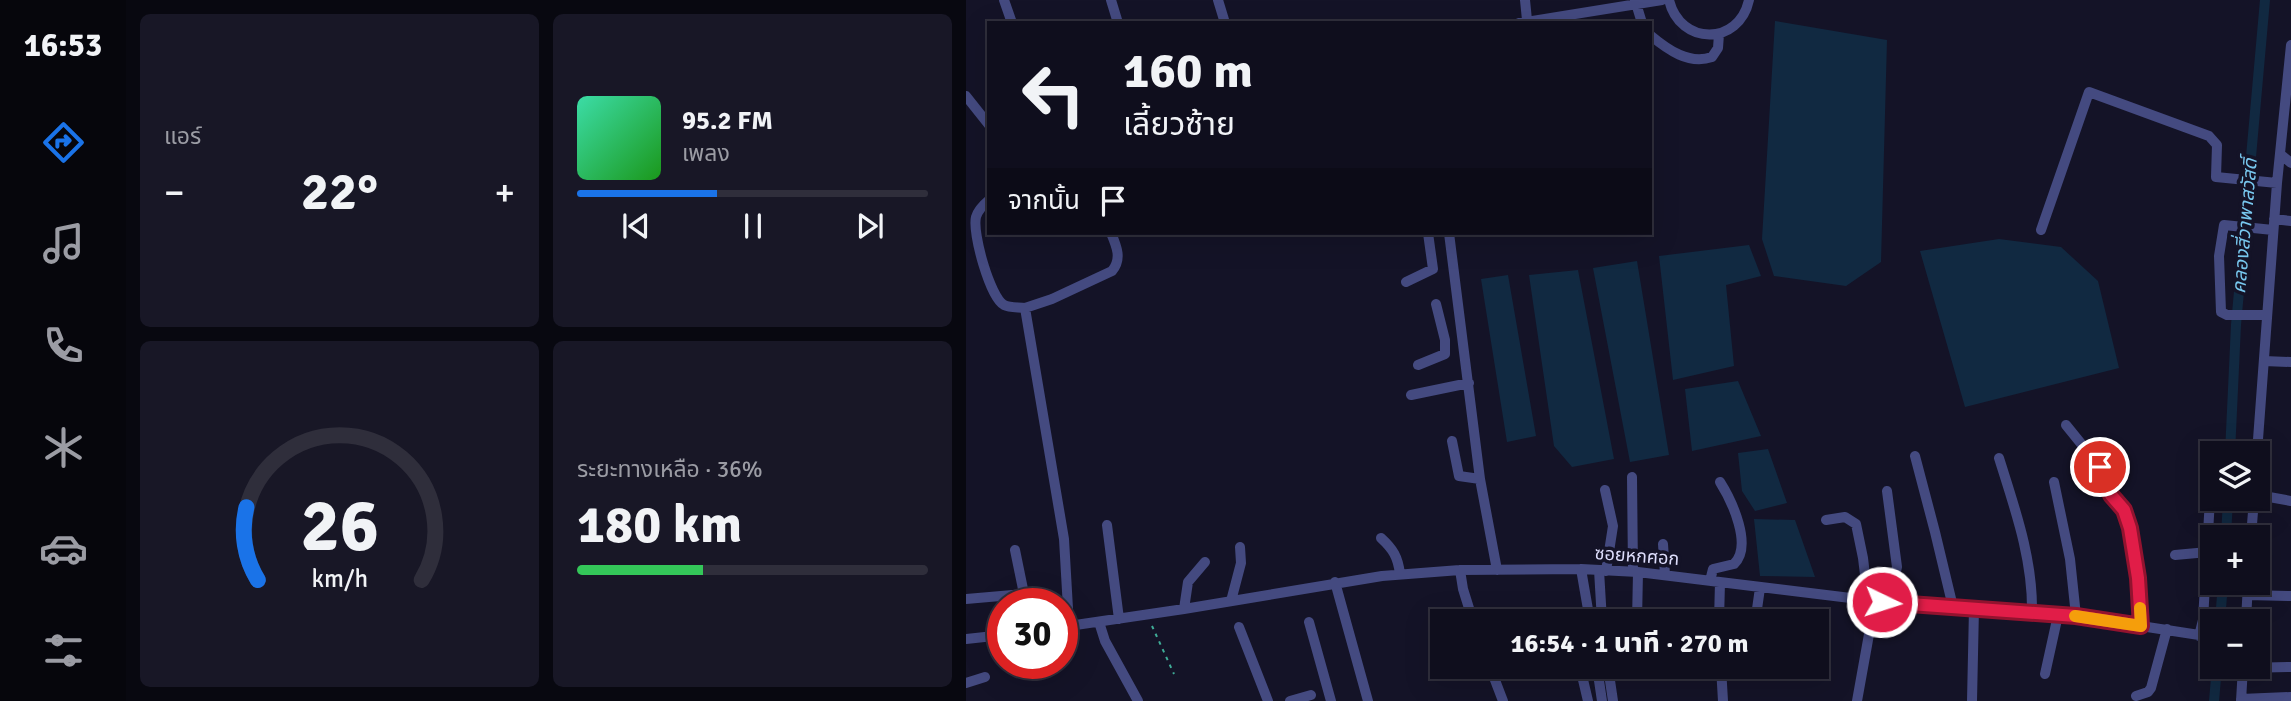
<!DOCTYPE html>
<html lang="th">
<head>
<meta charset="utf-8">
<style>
	:root { --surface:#0f0e1d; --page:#181726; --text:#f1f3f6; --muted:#9b9ca4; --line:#2f2e3b; --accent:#1a73e8 }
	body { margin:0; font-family:Signika,"Noto Sans Thai",sans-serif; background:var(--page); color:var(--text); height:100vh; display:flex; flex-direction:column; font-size:26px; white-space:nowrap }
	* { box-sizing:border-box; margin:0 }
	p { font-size:23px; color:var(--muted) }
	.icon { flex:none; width:38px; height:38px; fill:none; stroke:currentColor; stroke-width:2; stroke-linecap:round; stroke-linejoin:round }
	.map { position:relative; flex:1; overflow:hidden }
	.details { display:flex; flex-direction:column; gap:14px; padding:14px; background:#080810; width:840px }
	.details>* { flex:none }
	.hud { position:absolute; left:21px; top:21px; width:665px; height:214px; border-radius:0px; box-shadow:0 7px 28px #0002,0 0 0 2px var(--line); background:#0f0e1d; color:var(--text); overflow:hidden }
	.buttons { position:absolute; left:1234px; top:441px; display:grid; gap:14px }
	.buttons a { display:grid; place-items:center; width:70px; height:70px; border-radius:0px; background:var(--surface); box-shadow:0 7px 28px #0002,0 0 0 2px var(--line); font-size:35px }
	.speed { position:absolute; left:21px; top:588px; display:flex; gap:14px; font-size:35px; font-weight:700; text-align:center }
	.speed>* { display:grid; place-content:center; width:91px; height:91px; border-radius:50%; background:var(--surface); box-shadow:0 7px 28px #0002,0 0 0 2px var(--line); line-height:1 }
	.speed .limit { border:10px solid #d22; background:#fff; color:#111 }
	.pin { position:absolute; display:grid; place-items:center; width:60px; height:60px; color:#fff; margin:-30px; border:4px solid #fff; border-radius:50%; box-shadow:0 2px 7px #0007 }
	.me { position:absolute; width:77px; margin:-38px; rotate:94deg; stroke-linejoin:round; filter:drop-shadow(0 0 5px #0008) }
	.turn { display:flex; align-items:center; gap:24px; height:147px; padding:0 21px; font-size:32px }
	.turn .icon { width:91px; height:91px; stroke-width:2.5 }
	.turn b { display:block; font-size:49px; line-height:60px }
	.then { display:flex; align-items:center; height:66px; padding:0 21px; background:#0003; gap:14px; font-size:26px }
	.big { font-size:52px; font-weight:800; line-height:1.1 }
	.details .tile { flex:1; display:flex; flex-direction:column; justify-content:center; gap:10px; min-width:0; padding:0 24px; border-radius:10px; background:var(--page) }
	.details .dial { align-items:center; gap:0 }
	.dial svg { height:182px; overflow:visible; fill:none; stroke:var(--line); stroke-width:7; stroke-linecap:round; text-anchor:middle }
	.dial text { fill:var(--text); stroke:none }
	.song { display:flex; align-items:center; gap:21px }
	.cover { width:84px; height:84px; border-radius:10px; background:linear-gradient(135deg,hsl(160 70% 55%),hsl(120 70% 35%)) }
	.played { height:7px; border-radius:4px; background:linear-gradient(90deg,var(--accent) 40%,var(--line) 40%) }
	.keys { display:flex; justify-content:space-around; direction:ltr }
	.heat { display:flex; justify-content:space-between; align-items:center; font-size:38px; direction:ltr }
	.charge { height:10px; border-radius:5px; background:linear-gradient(90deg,#34c759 36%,var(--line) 0) }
	.details .tiles { flex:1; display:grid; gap:14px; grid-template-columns:repeat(2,1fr) }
	.trip { position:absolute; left:464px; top:609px; width:399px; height:70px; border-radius:0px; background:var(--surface); box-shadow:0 7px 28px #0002,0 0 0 2px var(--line); font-weight:800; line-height:70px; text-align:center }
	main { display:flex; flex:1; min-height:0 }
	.menu { display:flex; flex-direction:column; width:126px; justify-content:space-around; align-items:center; background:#06060c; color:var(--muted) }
	.menu .icon { width:49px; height:49px }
	.menu .current { color:var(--accent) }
	.menu b { font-size:32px; color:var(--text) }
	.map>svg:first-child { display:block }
	.water { fill:#112941 }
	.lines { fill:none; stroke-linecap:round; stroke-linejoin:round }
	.canal { stroke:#112941; stroke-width:10 }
	.path { stroke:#3fac97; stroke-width:2; stroke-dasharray:3.5 5; stroke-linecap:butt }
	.minor { stroke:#444a80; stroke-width:10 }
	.route-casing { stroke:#92132f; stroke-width:18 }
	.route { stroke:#e11d48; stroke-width:12 }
	.slow { stroke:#f59e0b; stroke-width:12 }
	.labels { text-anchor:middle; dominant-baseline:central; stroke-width:7; stroke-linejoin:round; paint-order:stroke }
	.street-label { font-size:18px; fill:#ddddfb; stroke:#141327 }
	.water-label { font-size:19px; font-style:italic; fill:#78c7ee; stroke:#141327 }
</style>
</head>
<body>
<main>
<nav class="menu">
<b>16:53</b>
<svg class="icon current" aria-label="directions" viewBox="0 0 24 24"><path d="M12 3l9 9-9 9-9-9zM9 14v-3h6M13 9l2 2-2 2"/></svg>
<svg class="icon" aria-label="music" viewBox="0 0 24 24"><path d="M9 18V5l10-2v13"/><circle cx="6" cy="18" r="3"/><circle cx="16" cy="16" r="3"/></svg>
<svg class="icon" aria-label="phone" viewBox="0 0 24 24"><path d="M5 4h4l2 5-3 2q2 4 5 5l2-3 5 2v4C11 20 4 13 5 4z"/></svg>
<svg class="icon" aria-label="climate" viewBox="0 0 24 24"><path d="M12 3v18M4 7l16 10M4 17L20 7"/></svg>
<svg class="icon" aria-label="car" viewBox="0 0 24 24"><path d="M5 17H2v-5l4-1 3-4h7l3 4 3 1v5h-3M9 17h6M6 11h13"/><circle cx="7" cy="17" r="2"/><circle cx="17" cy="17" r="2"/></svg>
<svg class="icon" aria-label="filters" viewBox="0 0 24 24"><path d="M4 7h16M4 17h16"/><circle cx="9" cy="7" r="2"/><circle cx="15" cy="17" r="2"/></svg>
</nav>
<section class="details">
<div class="tiles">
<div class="tile"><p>แอร์</p>
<div class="heat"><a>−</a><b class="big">22°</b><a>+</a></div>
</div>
<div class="tile">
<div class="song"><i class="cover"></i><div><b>95.2 FM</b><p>เพลง</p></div></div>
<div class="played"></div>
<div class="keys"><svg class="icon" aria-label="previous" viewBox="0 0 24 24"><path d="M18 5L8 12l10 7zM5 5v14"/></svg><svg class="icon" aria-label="pause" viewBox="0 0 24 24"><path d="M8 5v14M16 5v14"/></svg><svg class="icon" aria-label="next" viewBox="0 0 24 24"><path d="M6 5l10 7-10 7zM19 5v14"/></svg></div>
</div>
<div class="tile dial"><svg viewBox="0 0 100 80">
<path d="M14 69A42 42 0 1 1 86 69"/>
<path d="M14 69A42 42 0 0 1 9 37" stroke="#1a73e8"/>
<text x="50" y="56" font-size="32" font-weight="700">26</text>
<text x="50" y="72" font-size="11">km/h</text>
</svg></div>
<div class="tile"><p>ระยะทางเหลือ · 36%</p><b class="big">180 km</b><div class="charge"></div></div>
</div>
</section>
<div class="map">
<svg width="1325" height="701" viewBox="0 0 1325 701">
	<rect width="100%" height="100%" fill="#141327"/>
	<!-- water -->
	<path class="water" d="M809,21L921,40L915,262L880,286L808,276L796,239Z
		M1033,239L1095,247L1132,281L1153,368L999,407L954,251Z
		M783,245L795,276L760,285L768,366L707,380L693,256Z
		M671,261L703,455L664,462L627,268Z
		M612,270L648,459L606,467L588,446L563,275Z
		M542,275L570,436L541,442L515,279Z
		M772,381L795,436L726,451L719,389Z
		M802,449L821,503L789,511L776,491L772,453Z
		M788,519L829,520L849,577L794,576Z"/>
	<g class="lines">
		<!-- canal -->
		<path class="canal" d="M1264,453L1270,325L1299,0
			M1260,537L1262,499
			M1254,621L1257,583
			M1248,701L1251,667"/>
		<!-- path -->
		<path class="path" d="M186,626L208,674"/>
		<!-- minor -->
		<path class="minor" d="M38,0L46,23
			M145,0L152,23
			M252,0L259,23
			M559,0L561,20
			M669,0L676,23
			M703,0C714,46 773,46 783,0
			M553,23L696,0
			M684,35C702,50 723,65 746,57L752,48L753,34
			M0,96L23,125
			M1314,154L1325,163
			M23,200C17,205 12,210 10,217C6,233 24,297 38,305C44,308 52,307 59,308
			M1308,219L1325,221
			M1075,230L1123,92L1243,136L1251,145L1250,177L1311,183
			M483,233L514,479L531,570
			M440,282L467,269L462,233
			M1301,315H1261L1255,312L1253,256L1258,225L1307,230
			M1298,361L1325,362
			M452,365L479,354V340L470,304
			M445,395L503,383
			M1100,425L1134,467L1145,495L1158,510L1164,528L1173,578L1175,626
			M486,441L493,476L514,479
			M1291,453L1311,183L1325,45
			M949,456L969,532L987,607
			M1033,458C1049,509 1067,559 1066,613
			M666,477L667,571
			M1088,482L1104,559L1110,616
			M639,490L647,526L640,571
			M1292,495L1325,501
			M860,520L879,517L890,524L897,558L902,600
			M141,525L153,619
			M1285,537L1288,499
			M415,538C427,549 432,557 434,574
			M697,544L699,575
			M49,550L58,594
			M1209,555L1242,552
			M615,569L624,621
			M494,570L497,589L507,621
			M633,570L636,621
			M744,581L747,569L768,564C787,546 766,501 754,482
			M369,582L402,701
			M1281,595L1325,596
			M0,599L58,594L60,604
			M265,601L275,563L274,547
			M916,602C920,589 929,580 931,567L921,491
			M218,609L222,582L239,562
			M578,613L596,621
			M671,621L672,572
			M753,621L754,582
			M786,621L790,616L794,588
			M1280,621L1282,583
			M133,622L139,641L172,701
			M343,622L365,701
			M103,626L98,539L59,308L86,299L146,271C156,259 151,247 145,233
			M96,627L218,609L416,576L494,570L615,569L672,572L909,601L1110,616L1246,637
			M273,627L302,701
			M1233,636L1237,620L1246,464
			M0,639L37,635
			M524,667L537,701
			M614,667L622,701
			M631,667L636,701
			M642,667L647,701
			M755,667L757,701
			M1277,668L1325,667
			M1079,674L1092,615
			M0,683L19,677
			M1170,696L1182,692L1185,688L1201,629
			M1275,699L1325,697
			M324,701L345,695
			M891,701L909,601
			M1006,701L1008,608
			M1275,701L1277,667"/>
	</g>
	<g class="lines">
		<defs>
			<path id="route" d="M916,602L1110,616L1175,626L1172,578L1164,528L1158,510L1145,495L1134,467"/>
		</defs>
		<!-- route casing -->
		<use href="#route" class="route-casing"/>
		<!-- route -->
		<use href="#route" class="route"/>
		<!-- slow -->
		<path class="slow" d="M1109,616L1175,626L1174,608"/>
	</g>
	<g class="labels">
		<!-- street labels -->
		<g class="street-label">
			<text transform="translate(671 556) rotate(4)">ซอยหกศอก</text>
		</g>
		<!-- water labels -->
		<g class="water-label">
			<text transform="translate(1279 226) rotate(-85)">คลองสี่วาพาสวัสดิ์</text>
		</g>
	</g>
</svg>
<div class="buttons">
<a><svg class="icon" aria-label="layers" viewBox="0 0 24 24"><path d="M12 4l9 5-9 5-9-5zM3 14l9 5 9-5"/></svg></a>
<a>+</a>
<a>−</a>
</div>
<div class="speed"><div class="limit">30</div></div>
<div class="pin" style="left:1134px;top:467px;background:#d93025"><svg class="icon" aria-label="arrive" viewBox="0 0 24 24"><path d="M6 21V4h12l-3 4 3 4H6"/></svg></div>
<svg class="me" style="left:916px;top:602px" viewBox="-20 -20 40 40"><circle r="17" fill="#e11d48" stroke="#fff" stroke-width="3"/><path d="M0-11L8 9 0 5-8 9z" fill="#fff"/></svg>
<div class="trip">16:54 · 1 นาที · 270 m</div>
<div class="hud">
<div class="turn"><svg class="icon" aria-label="left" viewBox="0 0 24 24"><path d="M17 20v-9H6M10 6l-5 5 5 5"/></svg><div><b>160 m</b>เลี้ยวซ้าย</div></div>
<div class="then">จากนั้น<svg class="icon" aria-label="arrive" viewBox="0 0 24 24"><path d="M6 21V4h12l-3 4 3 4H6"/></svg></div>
</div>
</div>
</main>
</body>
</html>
